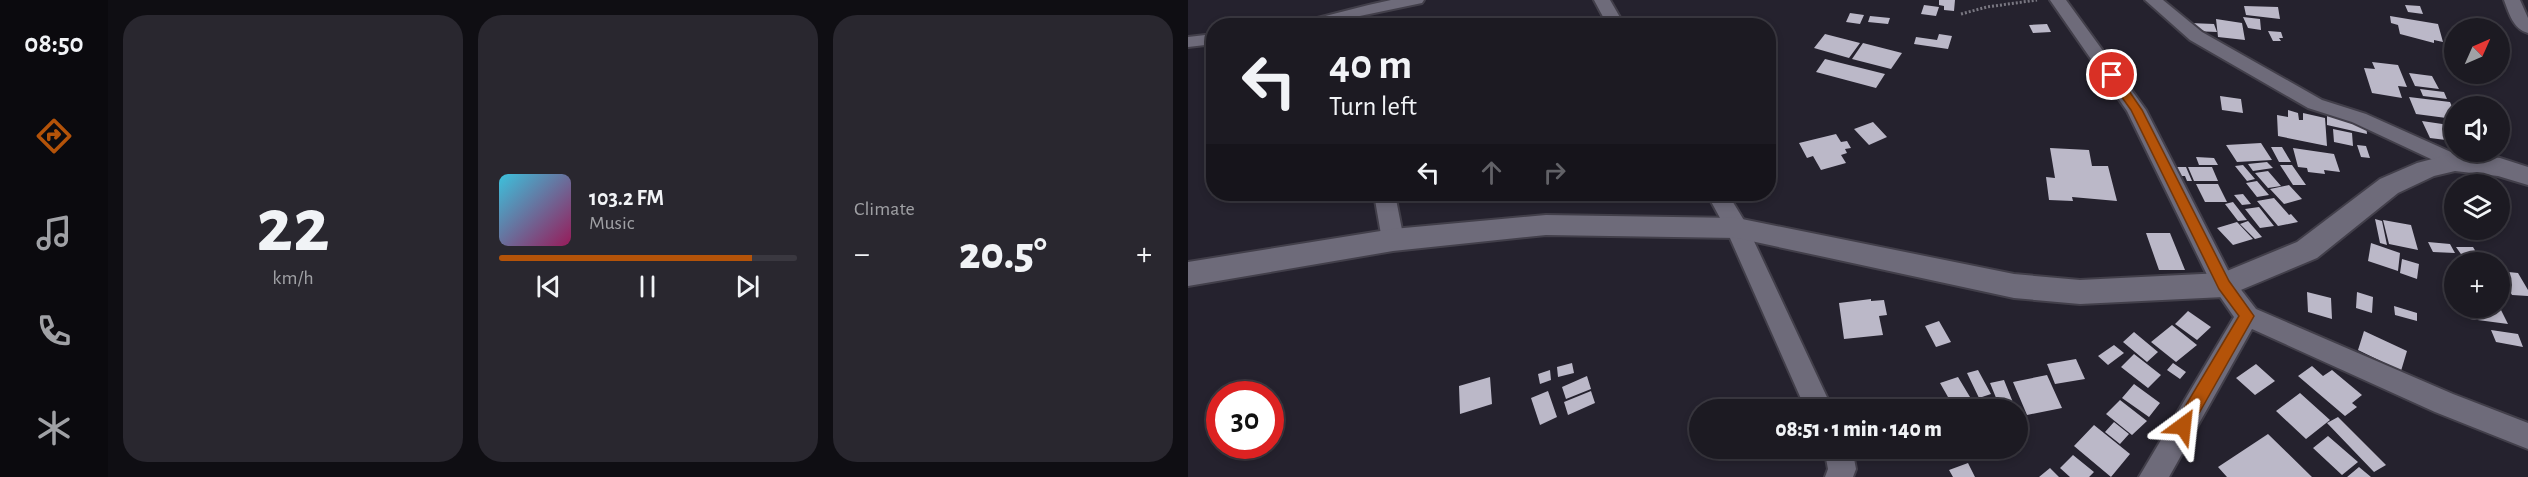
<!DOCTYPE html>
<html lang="en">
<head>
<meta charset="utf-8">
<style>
	:root { --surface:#1c1a22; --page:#29272f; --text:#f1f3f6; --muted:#a0a1a5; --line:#3a3840; --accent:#b45309 }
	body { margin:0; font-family:"Alegreya Sans",sans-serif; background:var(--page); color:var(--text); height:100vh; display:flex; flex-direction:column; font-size:22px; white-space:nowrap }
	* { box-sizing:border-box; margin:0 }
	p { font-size:20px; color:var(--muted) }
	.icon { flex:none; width:33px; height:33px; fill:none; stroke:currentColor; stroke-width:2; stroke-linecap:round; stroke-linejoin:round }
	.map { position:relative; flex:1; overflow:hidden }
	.side { display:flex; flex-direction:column; gap:15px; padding:15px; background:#0f0e13; width:1080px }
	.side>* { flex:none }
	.banner { position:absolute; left:18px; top:18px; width:570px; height:183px; border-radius:24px; box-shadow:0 3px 9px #0003,0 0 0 2px var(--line); background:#1c1a22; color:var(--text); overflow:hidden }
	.needle { width:39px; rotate:45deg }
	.controls { position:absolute; left:1256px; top:18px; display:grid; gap:12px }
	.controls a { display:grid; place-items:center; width:66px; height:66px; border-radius:50%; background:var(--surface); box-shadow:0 3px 9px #0003,0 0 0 2px var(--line); font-size:30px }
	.speed { position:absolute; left:18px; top:381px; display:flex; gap:12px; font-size:30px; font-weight:700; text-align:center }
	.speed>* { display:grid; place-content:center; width:78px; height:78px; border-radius:50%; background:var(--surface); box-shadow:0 3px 9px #0003,0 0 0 2px var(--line); line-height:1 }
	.speed .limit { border:9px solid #d22; background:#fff; color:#111 }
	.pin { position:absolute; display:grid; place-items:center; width:51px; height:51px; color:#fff; margin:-26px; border:3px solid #fff; border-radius:50%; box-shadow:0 2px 6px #0007 }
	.me { position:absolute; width:66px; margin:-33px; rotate:30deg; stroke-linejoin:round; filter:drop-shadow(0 0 4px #0008) }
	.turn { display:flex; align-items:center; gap:21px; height:126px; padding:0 24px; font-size:27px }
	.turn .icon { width:78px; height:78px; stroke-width:2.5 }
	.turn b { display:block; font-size:42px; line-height:51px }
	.lanes { display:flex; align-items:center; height:57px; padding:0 24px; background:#0003; justify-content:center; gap:30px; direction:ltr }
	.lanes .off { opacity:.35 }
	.big { font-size:45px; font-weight:800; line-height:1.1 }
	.side .tile { flex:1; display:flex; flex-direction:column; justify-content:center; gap:9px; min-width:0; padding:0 21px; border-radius:24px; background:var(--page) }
	.side .dial { align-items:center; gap:0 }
	.dial b { font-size:78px; line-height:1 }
	.song { display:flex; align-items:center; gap:18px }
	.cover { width:72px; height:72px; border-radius:9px; background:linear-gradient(135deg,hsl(190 70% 55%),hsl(330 70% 35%)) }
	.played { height:6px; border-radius:3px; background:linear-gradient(90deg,var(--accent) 85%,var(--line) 85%) }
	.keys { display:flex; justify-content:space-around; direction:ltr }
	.heat { display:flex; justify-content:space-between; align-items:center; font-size:33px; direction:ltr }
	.side .tiles { flex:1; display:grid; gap:15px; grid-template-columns:repeat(3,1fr) }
	.trip { position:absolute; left:501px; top:399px; width:339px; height:60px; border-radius:30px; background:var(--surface); box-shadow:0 3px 9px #0003,0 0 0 2px var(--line); font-weight:800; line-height:60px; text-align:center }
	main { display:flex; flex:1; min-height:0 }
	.menu { display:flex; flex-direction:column; width:108px; justify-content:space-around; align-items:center; background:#0b0a0e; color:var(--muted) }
	.menu .icon { width:42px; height:42px }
	.menu .on { color:var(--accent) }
	.menu b { font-size:27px; color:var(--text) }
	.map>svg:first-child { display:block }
	.building { fill:#bbb8c8 }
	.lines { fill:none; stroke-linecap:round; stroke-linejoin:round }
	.minor-casing { stroke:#423f4a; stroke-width:4 }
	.tertiary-casing { stroke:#423f4a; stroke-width:4 }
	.path { stroke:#797781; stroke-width:3; stroke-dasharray:2 2; stroke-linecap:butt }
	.minor { fill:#6e6b7a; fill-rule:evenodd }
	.tertiary { fill:#6e6b7a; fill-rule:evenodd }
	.route { fill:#b45309; stroke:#753606; stroke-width:1.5 }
</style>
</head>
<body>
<main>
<nav class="menu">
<b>08:50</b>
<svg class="icon on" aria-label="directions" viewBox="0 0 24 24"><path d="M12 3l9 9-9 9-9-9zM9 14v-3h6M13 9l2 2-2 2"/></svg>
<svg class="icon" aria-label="music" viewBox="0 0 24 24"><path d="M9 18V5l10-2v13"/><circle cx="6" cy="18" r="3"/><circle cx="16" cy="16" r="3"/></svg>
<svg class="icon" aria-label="phone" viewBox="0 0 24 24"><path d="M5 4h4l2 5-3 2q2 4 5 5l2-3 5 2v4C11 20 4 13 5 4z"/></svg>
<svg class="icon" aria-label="climate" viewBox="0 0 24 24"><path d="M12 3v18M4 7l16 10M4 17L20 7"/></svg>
</nav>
<section class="side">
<div class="tiles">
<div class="tile dial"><b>22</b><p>km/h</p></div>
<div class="tile">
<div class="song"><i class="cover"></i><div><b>103.2 FM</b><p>Music</p></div></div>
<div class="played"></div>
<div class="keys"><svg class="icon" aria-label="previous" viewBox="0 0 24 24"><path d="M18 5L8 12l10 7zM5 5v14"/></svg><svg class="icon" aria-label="pause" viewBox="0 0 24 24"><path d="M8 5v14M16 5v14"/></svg><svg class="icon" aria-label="next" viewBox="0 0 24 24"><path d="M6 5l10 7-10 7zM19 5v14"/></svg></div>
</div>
<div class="tile"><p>Climate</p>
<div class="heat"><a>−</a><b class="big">20.5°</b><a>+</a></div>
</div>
</div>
</section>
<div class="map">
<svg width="1340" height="477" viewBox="0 0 1340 477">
	<rect width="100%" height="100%" fill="#25222e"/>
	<!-- building -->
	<path class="building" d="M751,0H767L766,11L756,10V6L751,5Z
		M736,5L751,7L748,16L733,14Z
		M1217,5L1232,6L1235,14L1220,12Z
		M1056,6L1090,7L1092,19L1058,15Z
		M662,13L676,15L672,24L658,22Z
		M682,16L702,18L700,24L680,22Z
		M1202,16L1250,24L1255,42L1246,40V43L1212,34L1210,25L1203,23Z
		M1055,17L1072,19L1073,30L1060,28Z
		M1028,19L1054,23L1057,40L1030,37Z
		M1002,23L1026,24L1029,32L1005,31Z
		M859,24L863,32L845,33L841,25Z
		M1080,31L1093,32L1095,38H1091L1093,41H1085Z
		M637,34L672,43L661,58L626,48Z
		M751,34L764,36L760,49L726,44L728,37L749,40Z
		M675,43L714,53L703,69L664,59Z
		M637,59L697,74L688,88L628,72Z
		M1184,62L1210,65L1219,87L1210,86L1214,98L1184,93L1176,68L1187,69Z
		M1221,73L1244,76L1251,89L1227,86Z
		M1232,89L1256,92L1259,99L1235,96Z
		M1032,96L1053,99L1055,113L1034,110Z
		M1221,97L1262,102L1266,111V119L1228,114Z
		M1100,110L1110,113L1111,120H1115V113L1137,118L1139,146L1090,136L1089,115L1100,117Z
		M1139,115L1178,124L1179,134L1139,125Z
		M1234,121L1261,125L1266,141L1242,138Z
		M685,122L699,137L681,145L666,129Z
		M1145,129L1164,133L1165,146L1146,142Z
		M648,134L653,142L659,141L663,148L657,149L659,153L653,155L658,163L633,170L625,156L619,158L611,143Z
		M1073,143L1084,160L1049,162L1038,145Z
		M1169,145L1178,146L1182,158L1173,157Z
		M1083,147H1094L1103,162H1091Z
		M862,148L901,150L904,166H920L929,201L884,197L885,201L861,200L858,177L867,178Z
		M1105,148L1146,154L1152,172L1136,170L1137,174L1120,172L1119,168L1110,167Z
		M1008,157L1026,158L1030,165H1011Z
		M1079,162L1085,168L1065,171L1060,164Z
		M1055,165L1067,179L1059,181L1047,166Z
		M1092,165H1104L1118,185H1105Z
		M989,167H998L1004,181H999L997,176H992Z
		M1000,167H1024L1030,181H1006Z
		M1080,171L1093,186L1080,188L1067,173Z
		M1069,181L1081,195L1069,197L1058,183Z
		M1008,184H1030L1039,202H1017Z
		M1101,185L1114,199L1096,204L1082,189Z
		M1055,194L1063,204L1054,205L1046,195Z
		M1086,198L1101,215L1103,214L1110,222L1090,226L1069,201Z
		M1045,202L1059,220L1050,221L1037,204Z
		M1071,207L1086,226L1072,228L1057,209Z
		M1187,219L1194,221L1199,245L1192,243Z
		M1195,220L1223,225L1230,250L1201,244Z
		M1060,221L1074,237L1067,239L1052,224Z
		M1049,222L1065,239L1045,245L1029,228Z
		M958,233H982L997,270H971Z
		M1240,242L1262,244L1267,253L1245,252Z
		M1183,243L1212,253L1210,271L1180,261Z
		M1268,247H1285L1291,257H1275Z
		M1214,259L1231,264L1229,279L1212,273Z
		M1311,271L1330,273L1340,290V296L1324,295Z
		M1119,292L1143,298L1144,319L1120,312Z
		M1169,292L1185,297L1184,313L1168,308Z
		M683,299V301L696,300L699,315L691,316L695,335L656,339L651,303Z
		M1206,306L1229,313V321L1207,315Z
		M1277,308H1312L1320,324L1282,319Z
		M1000,311L1023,327L1009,340L987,324Z
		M751,321L763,342L748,347L737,326Z
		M984,325L1009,345L988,362L963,342Z
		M1303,330L1330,334L1335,347L1308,342Z
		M1176,331L1219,351L1213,371L1170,350Z
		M946,332L970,352L959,362L935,342Z
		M926,345L936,353L920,365L910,356Z
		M946,354L973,375L960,388L933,367Z
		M888,359L897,379L867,384L859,364Z
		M384,363L386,373L370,377L369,367Z
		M985,363L998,372L992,379L979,370Z
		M1068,364L1087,381L1067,395L1048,378Z
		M1124,366L1135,376L1144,370L1174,395L1164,403L1169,407L1157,416L1110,376Z
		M362,370L363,380L352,384L350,374Z
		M790,370L803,394L791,398L779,373Z
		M859,375L874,408L839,415L825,382Z
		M399,376L403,389L378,399L374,387Z
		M302,377L304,404L272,414L271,386Z
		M770,377L782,397L764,404L752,383Z
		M816,380L828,410H813L802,383Z
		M946,384L972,403L961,417L934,398Z
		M360,391L369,417L352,425L343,398Z
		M403,391L407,403L380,415L376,402Z
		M1112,393L1142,420L1118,439L1088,411Z
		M802,397L808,410H774L773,406Z
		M723,400L728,410H712L710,405Z
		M932,400L959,421L944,435L918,414Z
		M1150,417L1198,465L1186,472L1139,423Z
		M926,422L941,434L932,444L917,432Z
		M906,425L942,454L923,477L886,446Z
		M1080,434L1124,477H1039L1030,467Z
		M1140,436L1170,462L1154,475L1125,448Z
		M885,455L906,472L901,477H882L872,468Z
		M780,463L787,477H765L761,470Z
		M1171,467L1183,477H1159Z
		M862,468L871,477H851Z"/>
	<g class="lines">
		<defs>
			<path id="minor" d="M203,0H236L234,3L167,17L147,26H111L113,22C143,15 173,6 203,0Z
				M406,0H422L437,26H420Z
				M862,0H878L958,110L1044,278L1068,309L1265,394L1340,423V449L1247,412L1064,329L981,477H951L1046,317L1024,285L939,111Z
				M957,0H975L1014,32L1134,100L1178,114L1274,157L1277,162L1274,167L1267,169L1260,167L1164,122L1120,108L1002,40Z
				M1316,0H1332L1340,18V33C1325,29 1321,13 1316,0Z
				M26,34V44L0,47V37Z
				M186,194H207L216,240L213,246L205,249L197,246L194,240Z
				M519,194H540L557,222L645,410H618L538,229Z
				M636,448H664L668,469L665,477H637L640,469Z"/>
			<path id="tertiary" d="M1267,153L1312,158L1340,167V185L1310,176L1267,171L1246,176L1210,193L1129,258L1036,297L892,304L826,298L549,238L358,235L205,251L0,286V262L205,229L358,215L549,218L826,274L892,280L1034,273L1109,242L1192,179L1229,163Z"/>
		</defs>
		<!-- minor casing -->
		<use href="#minor" class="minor-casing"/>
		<!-- tertiary casing -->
		<use href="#tertiary" class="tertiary-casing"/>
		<!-- path -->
		<path class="path" d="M773,14L799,7L849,0"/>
		<!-- minor -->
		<use href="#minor" class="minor"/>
		<!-- tertiary -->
		<use href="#tertiary" class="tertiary"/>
	</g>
	<!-- route -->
	<path class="route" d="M924,71L928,72L954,110L1041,281L1066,316L1001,431L995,433L989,431L987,426L989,420L1051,316L1031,289L943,110L918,75Z"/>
</svg>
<div class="controls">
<a><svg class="needle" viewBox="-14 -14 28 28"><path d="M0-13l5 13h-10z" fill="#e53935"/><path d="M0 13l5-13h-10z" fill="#a0a1a5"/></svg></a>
<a><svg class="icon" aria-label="sound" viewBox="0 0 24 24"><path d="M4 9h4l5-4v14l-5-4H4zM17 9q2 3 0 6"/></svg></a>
<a><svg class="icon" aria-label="layers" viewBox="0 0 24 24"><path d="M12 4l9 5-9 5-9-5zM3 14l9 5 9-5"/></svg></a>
<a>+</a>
</div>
<div class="speed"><div class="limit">30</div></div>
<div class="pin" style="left:924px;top:75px;background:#d93025"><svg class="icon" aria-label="arrive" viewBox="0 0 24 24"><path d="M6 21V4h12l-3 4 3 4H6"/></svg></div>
<svg class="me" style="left:995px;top:426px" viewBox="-20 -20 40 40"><path d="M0-17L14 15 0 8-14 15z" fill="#b45309" stroke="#fff" stroke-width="4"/></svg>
<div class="trip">08:51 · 1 min · 140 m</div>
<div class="banner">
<div class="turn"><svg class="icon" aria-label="left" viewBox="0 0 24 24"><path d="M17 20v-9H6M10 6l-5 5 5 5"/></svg><div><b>40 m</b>Turn left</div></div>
<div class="lanes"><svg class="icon" aria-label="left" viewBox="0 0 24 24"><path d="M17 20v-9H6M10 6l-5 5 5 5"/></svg><svg class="icon off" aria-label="ahead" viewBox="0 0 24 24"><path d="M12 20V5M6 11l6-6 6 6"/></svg><svg class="icon off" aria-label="right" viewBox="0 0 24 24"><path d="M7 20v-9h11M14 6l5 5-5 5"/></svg></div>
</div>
</div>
</main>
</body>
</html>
